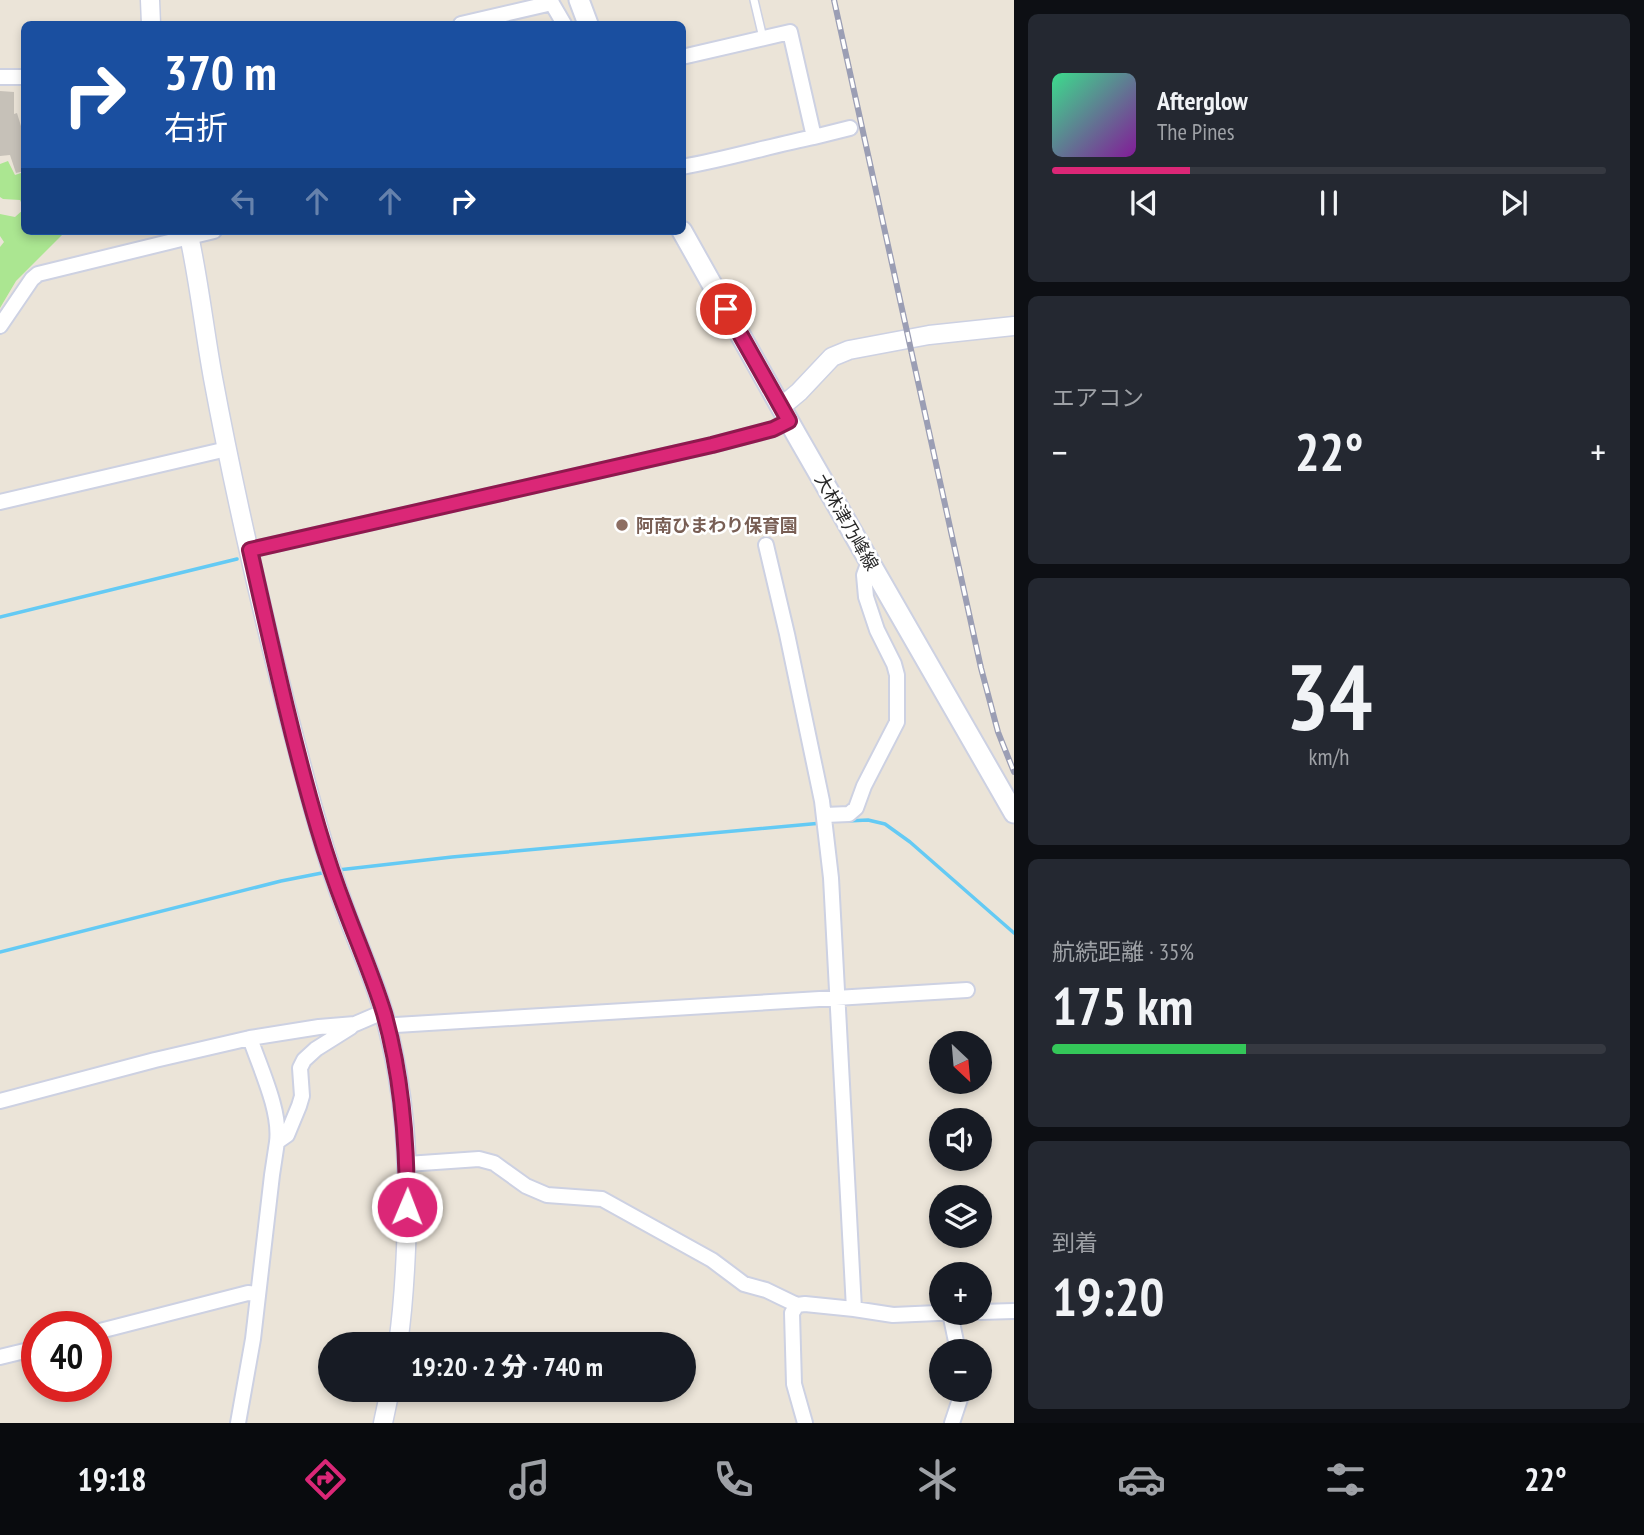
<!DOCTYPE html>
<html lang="ja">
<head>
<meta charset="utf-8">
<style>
	:root { --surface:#171b24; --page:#242831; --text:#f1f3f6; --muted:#9ea1a6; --line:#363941; --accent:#db2777 }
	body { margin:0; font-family:"PT Sans Narrow","Noto Sans JP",sans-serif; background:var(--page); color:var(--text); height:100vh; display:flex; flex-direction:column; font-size:26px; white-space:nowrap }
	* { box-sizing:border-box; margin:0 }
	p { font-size:23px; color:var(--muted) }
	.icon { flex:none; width:38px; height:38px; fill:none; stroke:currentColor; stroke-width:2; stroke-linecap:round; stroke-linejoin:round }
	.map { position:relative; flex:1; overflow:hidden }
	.drawer { display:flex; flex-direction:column; gap:14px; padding:14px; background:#0d0f14; width:630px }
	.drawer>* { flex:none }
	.top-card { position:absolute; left:21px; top:21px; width:665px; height:214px; border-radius:10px; box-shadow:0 4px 10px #0003; background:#1a4fa0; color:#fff; overflow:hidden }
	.needle { width:46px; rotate:154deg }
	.controls { position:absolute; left:929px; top:1031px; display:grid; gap:14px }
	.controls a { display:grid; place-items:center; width:63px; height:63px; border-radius:50%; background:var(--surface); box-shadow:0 4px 10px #0003; font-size:35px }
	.speed { position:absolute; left:21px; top:1311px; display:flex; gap:14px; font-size:35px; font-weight:700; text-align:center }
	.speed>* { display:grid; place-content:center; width:91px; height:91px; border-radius:50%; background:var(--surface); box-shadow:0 4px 10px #0003; line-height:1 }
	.speed .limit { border:10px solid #d22; background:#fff; color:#111 }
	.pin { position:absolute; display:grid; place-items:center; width:60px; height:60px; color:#fff; margin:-30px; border:4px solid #fff; border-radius:50%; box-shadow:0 2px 7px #0007 }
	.me { position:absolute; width:77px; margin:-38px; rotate:1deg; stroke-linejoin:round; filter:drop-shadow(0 0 5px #0008) }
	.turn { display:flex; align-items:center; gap:24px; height:147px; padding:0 28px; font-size:32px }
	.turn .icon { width:91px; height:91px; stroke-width:2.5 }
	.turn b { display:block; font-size:49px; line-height:60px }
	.lanes { display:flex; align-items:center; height:66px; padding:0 28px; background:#0003; justify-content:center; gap:35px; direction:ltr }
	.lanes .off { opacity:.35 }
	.big { font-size:52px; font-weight:800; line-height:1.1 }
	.drawer .widget { flex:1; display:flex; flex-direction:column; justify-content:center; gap:10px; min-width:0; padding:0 24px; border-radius:10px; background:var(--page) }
	.drawer .dial { align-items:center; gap:0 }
	.dial b { font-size:91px; line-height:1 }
	.song { display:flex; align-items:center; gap:21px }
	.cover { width:84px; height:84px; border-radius:10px; background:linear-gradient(135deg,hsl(150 70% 55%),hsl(290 70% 35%)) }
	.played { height:7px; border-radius:4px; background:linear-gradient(90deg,var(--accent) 25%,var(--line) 25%) }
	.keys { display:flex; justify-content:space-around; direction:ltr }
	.heat { display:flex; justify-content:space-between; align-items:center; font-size:38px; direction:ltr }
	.charge { height:10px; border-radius:5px; background:linear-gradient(90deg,#34c759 35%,var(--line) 0) }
	.trip { position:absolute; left:318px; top:1332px; width:378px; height:70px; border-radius:35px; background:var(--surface); box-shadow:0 4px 10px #0003; font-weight:800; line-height:70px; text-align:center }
	.dock { display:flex; height:112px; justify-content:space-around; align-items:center; background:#090b0e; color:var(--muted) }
	.dock .icon { width:49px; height:49px }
	.dock .active { color:var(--accent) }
	.dock b { font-size:32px; color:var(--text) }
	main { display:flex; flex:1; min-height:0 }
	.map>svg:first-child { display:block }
	.green { fill:#abe691 }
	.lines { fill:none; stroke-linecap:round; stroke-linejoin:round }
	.stream { stroke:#64caf4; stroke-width:3.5 }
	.building { fill:#c6c1b8 }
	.service-casing { stroke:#cdd1e2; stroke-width:10 }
	.minor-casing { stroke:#cdd1e2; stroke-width:18 }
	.tertiary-casing { stroke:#cdd1e2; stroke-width:21 }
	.secondary-casing { stroke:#cdd1e2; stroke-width:23 }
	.service { stroke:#fff; stroke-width:7 }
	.minor { stroke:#fff; stroke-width:14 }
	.tertiary { stroke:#fff; stroke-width:18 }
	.secondary { stroke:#fff; stroke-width:19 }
	.rail-casing { stroke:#9b9eb4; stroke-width:6 }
	.rail { stroke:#fff; stroke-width:3.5; stroke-dasharray:10; stroke-linecap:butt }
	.route-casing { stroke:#8e194d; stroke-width:18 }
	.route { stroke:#db2777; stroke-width:12 }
	.education-dot { fill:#8d6e63; stroke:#fff; stroke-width:2.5 }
	.labels { text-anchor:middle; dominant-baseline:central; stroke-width:5; stroke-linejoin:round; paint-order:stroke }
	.street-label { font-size:18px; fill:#282828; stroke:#fff }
	.education-label { font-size:18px; font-weight:bold; fill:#785e54; stroke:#fff; text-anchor:start }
</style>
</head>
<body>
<main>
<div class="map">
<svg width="1014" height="1423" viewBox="0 0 1014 1423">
	<rect width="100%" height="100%" fill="#ebe4d8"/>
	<!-- green -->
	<path class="green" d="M8,161L15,175L24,172V231H66L16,281L0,308V247L4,242L0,236V214L15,217L24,209L20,200L3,199L0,197V164Z"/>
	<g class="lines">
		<!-- stream -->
		<path class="stream" d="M0,617L237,559
			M847,821L868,820L885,824L910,842L1014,933
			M338,870L452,857L822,823
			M0,952L281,881L327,872"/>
	</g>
	<!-- building -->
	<path class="building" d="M0,91L14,92V114L17,113L24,136V171L16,173L10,155L0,156Z"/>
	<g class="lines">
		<defs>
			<path id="service" d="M754,0L763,38"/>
			<path id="minor" d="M550,0L564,24
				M461,24L552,3
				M682,57L790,32L814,137L850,128
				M0,77H24
				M682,167C727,159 770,146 814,137
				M0,326L32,279L38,274L214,231
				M0,502L227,449
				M766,545L787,634L822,801L831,878L854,1309
				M250,550L712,445L773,429L789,421
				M825,815L849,814L856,808L864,786L897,722V675L894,664L877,630L866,597L864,575L869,561
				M388,1027L396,1025L967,990
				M250,1038C260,1068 281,1111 277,1142L287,1135L299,1106L302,1096L300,1068L304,1060L316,1049L351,1027
				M0,1101L155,1060L250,1038L319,1027L355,1024L383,1012
				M407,1164L479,1159L494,1163L526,1186L547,1195L602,1199L712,1260L744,1284L766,1290L797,1305L805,1304L854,1309L893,1315L960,1312
				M797,1305L792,1313L794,1384L805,1423
				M980,1312L1014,1311
				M950,1313L958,1351
				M96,1332L248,1293L257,1294
				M0,1357L37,1348
				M238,1423L253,1339L272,1175L277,1142
				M952,1423L963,1390"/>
			<path id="tertiary" d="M150,0L151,24
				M188,231C199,280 204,329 213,378C234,491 260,603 288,714C305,779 321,844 344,906C358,946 377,984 387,1025C404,1092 408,1150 407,1218C406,1261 404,1302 398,1344
				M781,407L799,392L832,357L849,350L929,335L1014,326
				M383,1423L390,1390"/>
			<path id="secondary" d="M579,0L588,24
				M682,231L796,434L1014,813"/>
		</defs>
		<!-- service casing -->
		<use href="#service" class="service-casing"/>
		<!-- minor casing -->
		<use href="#minor" class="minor-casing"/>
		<!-- tertiary casing -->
		<use href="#tertiary" class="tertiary-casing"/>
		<!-- secondary casing -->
		<use href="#secondary" class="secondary-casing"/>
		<!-- service -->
		<use href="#service" class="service"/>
		<!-- minor -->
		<use href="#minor" class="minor"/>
		<!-- tertiary -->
		<use href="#tertiary" class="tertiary"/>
		<!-- secondary -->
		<use href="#secondary" class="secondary"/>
		<defs>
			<path id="rail" d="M834,0L981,668L998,732L1014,772"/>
		</defs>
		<!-- rail casing -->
		<use href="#rail" class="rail-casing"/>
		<!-- rail -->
		<use href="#rail" class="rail"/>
	</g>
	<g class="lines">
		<defs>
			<path id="route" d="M407,1207C407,1141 402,1076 384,1013C373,977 358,943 345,908C335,882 326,855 318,828C291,736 271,643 250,550L712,445L773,429L789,421L726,309"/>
		</defs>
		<!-- route casing -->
		<use href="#route" class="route-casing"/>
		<!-- route -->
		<use href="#route" class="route"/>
	</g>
	<!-- markers -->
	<circle class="education-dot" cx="622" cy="525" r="7"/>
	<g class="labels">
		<!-- street labels -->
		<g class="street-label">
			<text transform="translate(847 522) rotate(60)">大林津乃峰線</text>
		</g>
		<!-- education labels -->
		<g class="education-label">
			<text x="636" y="525">阿南ひまわり保育園</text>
		</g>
	</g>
</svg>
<div class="controls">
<a><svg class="needle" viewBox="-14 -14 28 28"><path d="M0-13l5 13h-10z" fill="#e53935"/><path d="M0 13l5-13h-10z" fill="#9ea1a6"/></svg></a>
<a><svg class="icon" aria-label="sound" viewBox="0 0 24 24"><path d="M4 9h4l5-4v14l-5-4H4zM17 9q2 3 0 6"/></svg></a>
<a><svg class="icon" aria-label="layers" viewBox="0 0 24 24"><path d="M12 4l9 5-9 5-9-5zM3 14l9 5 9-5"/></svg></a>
<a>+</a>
<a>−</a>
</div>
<div class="speed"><div class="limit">40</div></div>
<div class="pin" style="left:726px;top:309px;background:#d93025"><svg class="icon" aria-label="arrive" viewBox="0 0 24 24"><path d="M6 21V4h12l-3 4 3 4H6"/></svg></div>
<svg class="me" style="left:407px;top:1207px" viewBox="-20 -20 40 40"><circle r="17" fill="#db2777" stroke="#fff" stroke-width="3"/><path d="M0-11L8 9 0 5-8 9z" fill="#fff"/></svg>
<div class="trip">19:20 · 2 分 · 740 m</div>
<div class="top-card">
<div class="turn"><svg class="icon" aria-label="right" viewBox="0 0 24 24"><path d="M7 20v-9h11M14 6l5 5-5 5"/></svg><div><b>370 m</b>右折</div></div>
<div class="lanes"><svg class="icon off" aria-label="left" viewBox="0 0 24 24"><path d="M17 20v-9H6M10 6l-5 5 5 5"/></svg><svg class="icon off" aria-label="ahead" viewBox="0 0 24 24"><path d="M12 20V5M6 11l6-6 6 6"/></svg><svg class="icon off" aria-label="ahead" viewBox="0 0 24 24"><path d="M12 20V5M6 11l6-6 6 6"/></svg><svg class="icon" aria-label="right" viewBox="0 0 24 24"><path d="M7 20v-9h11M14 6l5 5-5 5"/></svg></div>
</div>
</div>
<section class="drawer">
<div class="widget">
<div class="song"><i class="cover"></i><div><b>Afterglow</b><p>The Pines</p></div></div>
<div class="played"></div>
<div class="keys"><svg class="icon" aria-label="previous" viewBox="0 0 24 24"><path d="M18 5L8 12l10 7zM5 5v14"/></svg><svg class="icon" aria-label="pause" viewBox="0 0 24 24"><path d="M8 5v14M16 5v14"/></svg><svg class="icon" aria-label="next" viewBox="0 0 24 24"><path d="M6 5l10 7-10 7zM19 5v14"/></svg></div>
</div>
<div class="widget"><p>エアコン</p>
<div class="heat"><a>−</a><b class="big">22°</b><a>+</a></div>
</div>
<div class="widget dial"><b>34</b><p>km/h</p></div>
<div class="widget"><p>航続距離 · 35%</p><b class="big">175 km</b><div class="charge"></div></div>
<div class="widget"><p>到着</p><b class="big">19:20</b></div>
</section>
</main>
<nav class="dock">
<b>19:18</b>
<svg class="icon active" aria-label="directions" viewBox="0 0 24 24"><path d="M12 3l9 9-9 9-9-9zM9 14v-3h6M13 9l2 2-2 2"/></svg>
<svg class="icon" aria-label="music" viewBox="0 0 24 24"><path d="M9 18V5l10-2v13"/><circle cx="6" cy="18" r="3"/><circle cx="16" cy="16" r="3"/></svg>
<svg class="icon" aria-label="phone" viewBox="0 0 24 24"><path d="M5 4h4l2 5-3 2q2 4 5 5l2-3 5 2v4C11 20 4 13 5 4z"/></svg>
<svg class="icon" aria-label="climate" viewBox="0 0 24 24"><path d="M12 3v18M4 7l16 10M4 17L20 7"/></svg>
<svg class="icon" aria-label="car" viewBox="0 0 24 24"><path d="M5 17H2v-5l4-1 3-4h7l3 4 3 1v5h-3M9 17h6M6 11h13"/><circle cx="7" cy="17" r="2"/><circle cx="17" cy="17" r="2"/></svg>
<svg class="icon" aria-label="filters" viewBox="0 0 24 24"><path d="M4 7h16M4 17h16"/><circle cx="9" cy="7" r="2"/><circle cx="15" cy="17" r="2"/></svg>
<b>22°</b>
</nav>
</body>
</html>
